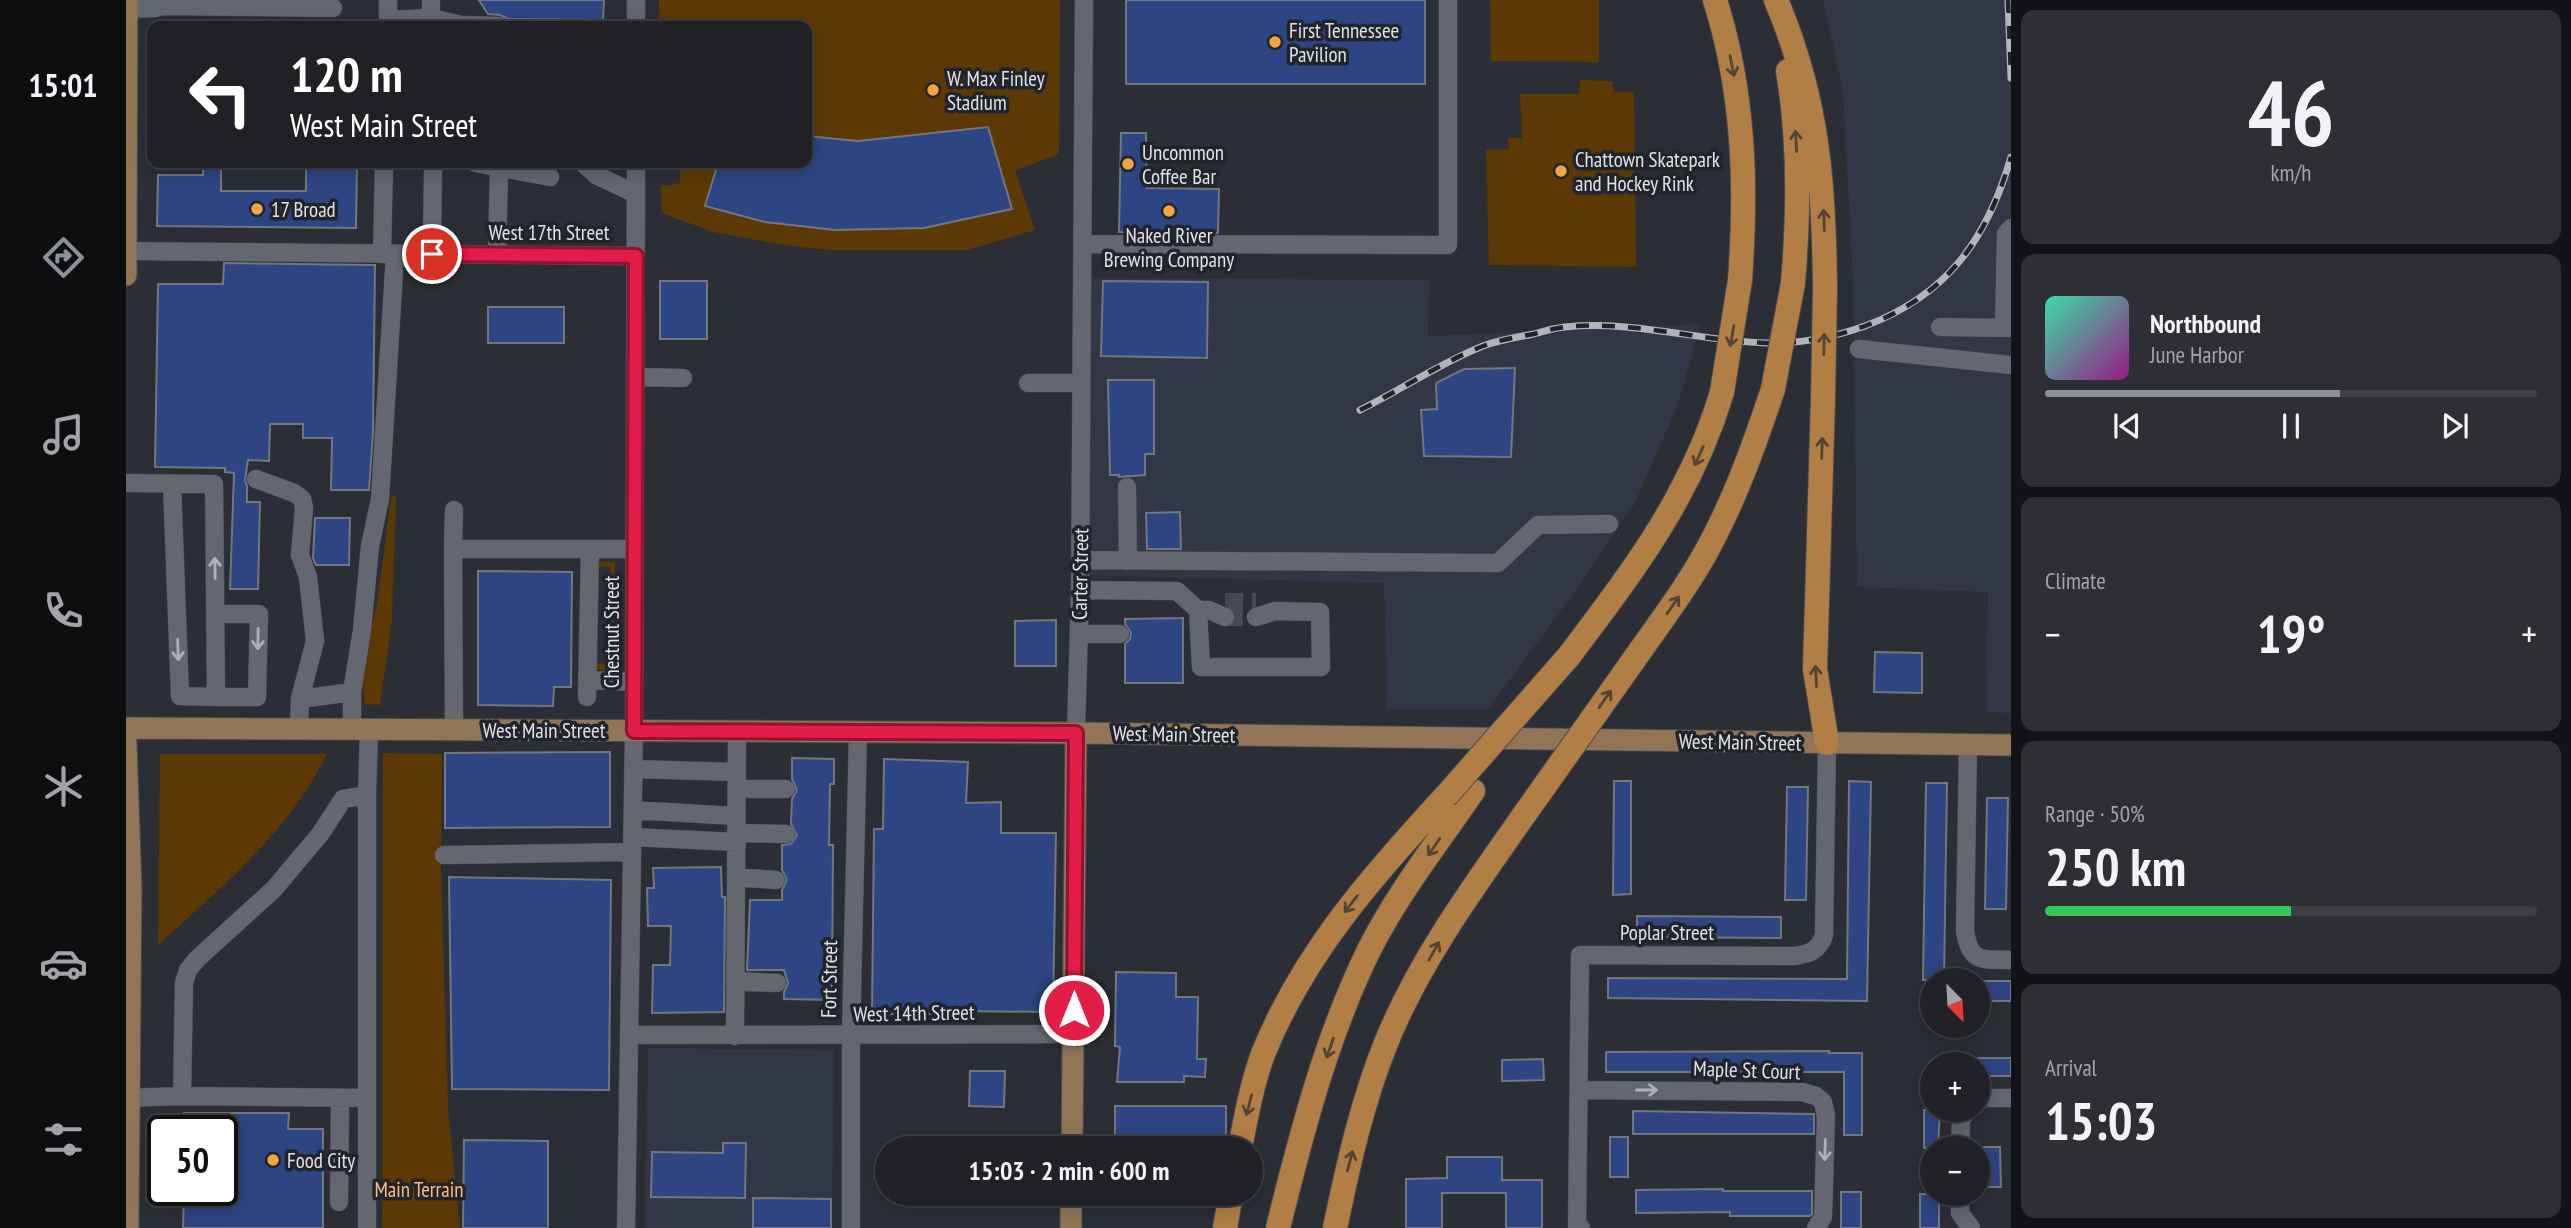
<!DOCTYPE html>
<html lang="en">
<head>
<meta charset="utf-8">
<style>
	:root { --surface:#202228; --page:#2d2f34; --text:#f1f3f6; --muted:#a2a4a8; --line:#3d3f45; --accent:#8c9099 }
	body { margin:0; font-family:"PT Sans Narrow",sans-serif; background:var(--page); color:var(--text); height:100vh; display:flex; flex-direction:column; font-size:26px; white-space:nowrap }
	* { box-sizing:border-box; margin:0 }
	p { font-size:23px; color:var(--muted) }
	.icon { flex:none; width:38px; height:38px; fill:none; stroke:currentColor; stroke-width:2; stroke-linecap:round; stroke-linejoin:round }
	.map { position:relative; flex:1; overflow:hidden }
	.details { display:flex; flex-direction:column; gap:10px; padding:10px; background:#121316; width:560px }
	.details>* { flex:none }
	.banner { position:absolute; left:21px; top:21px; width:665px; height:147px; border-radius:14px; box-shadow:0 4px 18px #0003,0 0 0 2px var(--line); background:#202124; color:#fff; overflow:hidden }
	.needle { width:46px; rotate:156deg }
	.tools { position:absolute; left:1794px; top:968px; display:grid; gap:14px }
	.tools a { display:grid; place-items:center; width:70px; height:70px; border-radius:50%; background:var(--surface); box-shadow:0 4px 18px #0003,0 0 0 2px var(--line); font-size:35px }
	.speed { position:absolute; left:21px; top:1115px; display:flex; gap:14px; font-size:35px; font-weight:700; text-align:center }
	.speed>* { display:grid; place-content:center; width:91px; height:91px; border-radius:50%; background:var(--surface); box-shadow:0 4px 18px #0003,0 0 0 2px var(--line); line-height:1 }
	.speed .limit { border:4px solid #111; border-radius:10px; background:#fff; color:#111 }
	.pin { position:absolute; display:grid; place-items:center; width:60px; height:60px; color:#fff; margin:-30px; border:4px solid #fff; border-radius:50%; box-shadow:0 2px 7px #0007 }
	.me { position:absolute; width:77px; margin:-38px; rotate:0deg; stroke-linejoin:round; filter:drop-shadow(0 0 5px #0008) }
	.turn { display:flex; align-items:center; gap:24px; height:147px; padding:0 28px; font-size:32px }
	.turn .icon { width:91px; height:91px; stroke-width:2.5 }
	.turn b { display:block; font-size:49px; line-height:60px }
	.big { font-size:52px; font-weight:600; line-height:1.1 }
	.details .tile { flex:1; display:flex; flex-direction:column; justify-content:center; gap:10px; min-width:0; padding:0 24px; border-radius:14px; background:var(--page) }
	.details .dial { align-items:center; gap:0 }
	.dial b { font-size:91px; line-height:1 }
	.song { display:flex; align-items:center; gap:21px }
	.cover { width:84px; height:84px; border-radius:10px; background:linear-gradient(135deg,hsl(160 70% 55%),hsl(310 70% 35%)) }
	.played { height:7px; border-radius:4px; background:linear-gradient(90deg,var(--accent) 60%,var(--line) 60%) }
	.keys { display:flex; justify-content:space-around; direction:ltr }
	.heat { display:flex; justify-content:space-between; align-items:center; font-size:38px; direction:ltr }
	.charge { height:10px; border-radius:5px; background:linear-gradient(90deg,#34c759 50%,var(--line) 0) }
	.trip { position:absolute; left:749px; top:1136px; width:388px; height:70px; border-radius:35px; background:var(--surface); box-shadow:0 4px 18px #0003,0 0 0 2px var(--line); font-weight:600; line-height:70px; text-align:center }
	main { display:flex; flex:1; min-height:0 }
	.menu { display:flex; flex-direction:column; width:126px; justify-content:space-around; align-items:center; background:#0d0e10; color:var(--muted) }
	.menu .icon { width:49px; height:49px }
	.menu .on { color:var(--accent) }
	.menu b { font-size:32px; color:var(--text) }
	.map>svg:first-child { display:block }
	.built { fill:#313744 }
	.green { fill:#5c3805 }
	.building { fill:#2d4582; stroke:#72767e; stroke-width:2 }
	.lines { fill:none; stroke-linecap:round; stroke-linejoin:round }
	.minor-tunnel { stroke:#464950; stroke-width:18; stroke-dasharray:18 9; stroke-linecap:butt }
	.minor-casing { stroke:#484b52; stroke-width:19 }
	.major-casing { stroke:#484b52; stroke-width:23 }
	.highway-casing { stroke:#484b52; stroke-width:26 }
	.minor { stroke:#646770; stroke-width:18 }
	.major { stroke:#927557; stroke-width:21 }
	.highway { stroke:#b17f46; stroke-width:24 }
	.rail-casing { stroke:#b2b4ba; stroke-width:7 }
	.rail { stroke:#21242b; stroke-width:4.5; stroke-dasharray:13; stroke-linecap:butt }
	.highway-bridge-casing { stroke:#484b52; stroke-width:26; stroke-linecap:butt }
	.highway-bridge { stroke:#b17f46; stroke-width:24 }
	.oneway { stroke:#534434 }
	.oneway2 { stroke:#aeb1b7 }
	.route-casing { stroke:#92132f; stroke-width:18 }
	.route { stroke:#e11d48; stroke-width:12 }
	.poi-dot { fill:#f3a443; stroke:#21242b; stroke-width:2.5 }
	.labels { text-anchor:middle; dominant-baseline:central; stroke-width:7; stroke-linejoin:round; paint-order:stroke }
	.poi-label { font-size:21px; fill:#e0e2e7; stroke:#21242b; text-anchor:start }
	.street-label { font-size:21px; fill:#e0e2e7; stroke:#21242b }
	.park-label { font-size:21px; fill:#fcbf7c; stroke:#21242b }
</style>
</head>
<body>
<main>
<nav class="menu">
<b>15:01</b>
<svg class="icon on" aria-label="directions" viewBox="0 0 24 24"><path d="M12 3l9 9-9 9-9-9zM9 14v-3h6M13 9l2 2-2 2"/></svg>
<svg class="icon" aria-label="music" viewBox="0 0 24 24"><path d="M9 18V5l10-2v13"/><circle cx="6" cy="18" r="3"/><circle cx="16" cy="16" r="3"/></svg>
<svg class="icon" aria-label="phone" viewBox="0 0 24 24"><path d="M5 4h4l2 5-3 2q2 4 5 5l2-3 5 2v4C11 20 4 13 5 4z"/></svg>
<svg class="icon" aria-label="climate" viewBox="0 0 24 24"><path d="M12 3v18M4 7l16 10M4 17L20 7"/></svg>
<svg class="icon" aria-label="car" viewBox="0 0 24 24"><path d="M5 17H2v-5l4-1 3-4h7l3 4 3 1v5h-3M9 17h6M6 11h13"/><circle cx="7" cy="17" r="2"/><circle cx="17" cy="17" r="2"/></svg>
<svg class="icon" aria-label="filters" viewBox="0 0 24 24"><path d="M4 7h16M4 17h16"/><circle cx="9" cy="7" r="2"/><circle cx="15" cy="17" r="2"/></svg>
</nav>
<div class="map">
<svg width="1885" height="1228" viewBox="0 0 1885 1228">
	<rect width="100%" height="100%" fill="#2b2e35"/>
	<!-- built -->
	<path class="built" d="M1697,0H1885V713L1860,712L1862,592L1731,587L1727,282L1717,92Z
		M956,278L1303,280L1302,336L1575,324L1552,405L1508,505L1432,615L1362,709H1261L1258,583L954,575Z
		M522,1048L708,1050L706,1228H519Z"/>
	<!-- green -->
	<path class="green" d="M533,0H934L933,154L889,171L909,230L841,250H702L651,244L587,232L536,213L535,186L554,183V163H681V26H533Z
		M1364,0H1473V62L1365,61Z
		M1454,80L1486,81L1488,92H1508L1510,267L1363,265L1360,150L1383,149L1382,138H1396L1394,94H1453Z
		M267,496H270L266,619L254,705L239,704C231,670 247,631 252,596C257,564 260,531 265,498Z
		M471,561L489,562L488,670H473L469,668L470,664L482,662L484,567H472Z
		M257,753L316,754L315,872L322,1107L334,1228H256Z
		M34,754H201C163,832 95,888 32,945Z"/>
	<!-- building -->
	<path class="building" d="M353,0H478L477,20L382,19L374,15L362,14Z
		M1000,0H1299V84H1000Z
		M862,127L886,209L798,228L709,230L639,222L579,206L592,163H681V136L732,141Z
		M995,133H1020L1021,188L1093,189L1092,233L993,232Z
		M77,163H95V191H180V163H231L230,228L31,226L32,175H77Z
		M98,263L249,265L247,432L243,490H205L206,438H177V424H144L143,461L122,460L119,480L121,486V502H134L132,589H104L108,473L99,472V468L29,467L32,284H97Z
		M534,281H581V339H534Z
		M977,281L1082,282L1081,358L975,356Z
		M362,307H438V343H362Z
		M1389,368L1385,457L1298,456L1295,410L1311,409L1310,383L1338,369Z
		M982,380H1028V454H1019V475L993,477V475H984Z
		M1054,512L1055,549H1021L1020,513Z
		M189,518H224L223,565H190L187,558Z
		M352,571L446,572L445,687H428L427,706L352,705Z
		M1057,618V683H999V644L1004,639L1005,633L999,624V619Z
		M930,620V666H889V621Z
		M1749,652L1796,653V693L1748,692Z
		M484,752V827L319,828V753Z
		M666,758L708,759V784H704L703,845H707L706,1000L658,999V992L662,983L658,970H621L624,900H656V890L661,880L656,870V845L665,844L671,835L665,824L666,799L671,790L666,779Z
		M758,759L842,762L840,803L875,802V833H930L927,1012L833,1011V1014H746L748,829H757Z
		M1488,781H1505V894L1487,895Z
		M1723,781L1745,782L1741,1001L1482,998V978L1721,979Z
		M1800,783H1821L1818,980H1797Z
		M1661,787H1682L1680,900H1659Z
		M1861,798H1882L1880,909H1859Z
		M595,867L596,897H599L598,1012L526,1013L527,965H544L545,926H522L521,888H528L527,868Z
		M323,877L485,880L483,1090L326,1089Z
		M1511,916L1655,917V938L1511,937Z
		M990,972L1050,973V997H1072L1071,1059H1080L1079,1077L1058,1076V1082H991L994,1047L989,1046Z
		M1852,981H1885V1001H1852Z
		M1703,1051V1053H1736V1135H1718V1072H1480V1052Z
		M1852,1058H1885V1076H1852Z
		M1417,1059L1418,1080L1376,1081V1060Z
		M844,1071H879L878,1107L843,1106Z
		M989,1106H1100V1137L1076,1136V1148H989Z
		M1798,1110H1814L1812,1148H1798Z
		M1507,1111L1688,1114V1134H1507Z
		M58,1113H163L162,1129H197V1228H57L58,1190H96V1130H58Z
		M1484,1137H1502V1177H1484Z
		M338,1140L422,1141V1228H337Z
		M597,1143H620L619,1198L525,1197L526,1152L597,1153Z
		M1857,1147H1874L1875,1187H1857Z
		M1321,1157H1376V1180H1416V1228H1380V1193H1316V1228H1280V1179L1321,1178Z
		M1597,1189V1191H1686V1214L1684,1216H1604V1212L1510,1213V1190Z
		M1715,1192H1735V1228H1715Z
		M1794,1194H1813V1228H1794Z
		M627,1198L705,1199V1228H627Z"/>
	<g class="lines">
		<!-- minor-tunnel -->
		<path class="minor-tunnel" d="M1099,602H1130
			M1099,617H1130"/>
		<defs>
			<path id="minor" d="M262,0V20L305,18V0
				M0,9L29,8L36,6L207,8
				M305,18L340,26
				M339,25L373,26
				M510,26V0
				M349,163L424,177
				M457,163L470,175L510,194
				M956,244L1322,245V0
				M0,251L510,256
				M256,254L258,163
				M306,254L307,163
				M371,255L373,167
				M1814,327L1885,328
				M1878,328L1880,234L1885,228
				M1733,349L1885,365
				M509,377L557,378
				M902,383H955
				M130,479L168,493L176,499L178,508L174,555L182,577L189,641L174,699
				M0,483L88,484L90,697H131L133,614H89
				M46,484L54,696L90,697
				M1001,487L1002,561
				M327,549L328,510
				M464,549H508
				M954,560L1372,563L1412,525L1483,524
				M954,590L1051,591L1072,610L1075,667H1195L1194,612L1149,611L1130,617
				M1072,610H1083L1099,617
				M953,634H994
				M462,680L508,682
				M226,692L236,630L244,546L254,499L269,254
				M173,728L174,699L226,692V729
				M328,730L327,549H464L461,697
				M950,733L954,590L958,0
				M1842,745L1839,931C1844,964 1857,959 1885,960
				M507,769L611,772
				M611,789H660
				M507,810L610,816
				M610,833L660,834
				M506,837L611,842
				M318,855L506,852
				M610,877L650,880
				M609,981L651,983
				M503,1035L948,1034
				M609,1036L611,731
				M1453,1090L1676,1092L1690,1096L1697,1102L1700,1116L1697,1217L1690,1228
				M0,1098L56,1096
				M240,1098L56,1096L58,983L62,970L71,959L148,889L195,833L217,799L241,795
				M1852,1101L1857,1098H1885
				M1834,1148L1835,1121L1841,1110
				M1834,1194V1213L1845,1228
				M213,1202L214,1098
				M241,1228V795L243,730
				M500,1228L508,731L510,163
				M725,1228V1036L732,732
				M1455,1228H1451L1454,955L1668,956C1683,954 1693,951 1698,935L1701,743"/>
			<path id="major" d="M0,275L1,0
				M0,728L950,733L1885,745
				M0,742L5,888L2,1228
				M946,1148L950,733
				M945,1228V1194"/>
			<path id="highway" d="M1589,0C1618,92 1621,185 1614,280
				M1650,0C1692,99 1698,183 1699,288
				M1662,71C1674,141 1673,212 1667,283
				M1697,399L1689,669L1701,743
				M1443,656C1507,571 1565,496 1596,392
				M1507,661C1535,621 1565,582 1587,539C1612,491 1630,440 1647,389
				M1114,1148C1120,1117 1126,1084 1137,1054C1177,954 1247,875 1319,797
				M1099,1228L1105,1194
				M1152,1228C1175,1135 1201,1034 1244,948C1272,893 1312,842 1347,791
				M1209,1228C1222,1166 1236,1102 1260,1043C1293,961 1347,888 1398,815"/>
		</defs>
		<!-- minor casing -->
		<use href="#minor" class="minor-casing"/>
		<!-- major casing -->
		<use href="#major" class="major-casing"/>
		<!-- highway casing -->
		<use href="#highway" class="highway-casing"/>
		<!-- minor -->
		<use href="#minor" class="minor"/>
		<!-- major -->
		<use href="#major" class="major"/>
		<!-- highway -->
		<use href="#highway" class="highway"/>
		<defs>
			<path id="rail" d="M1882,0L1885,78
				M1234,410C1275,390 1314,363 1357,346C1373,340 1391,337 1408,334C1418,331 1429,328 1439,327C1507,320 1573,341 1640,343C1674,344 1708,337 1739,326C1822,295 1861,239 1885,157"/>
		</defs>
		<!-- rail casing -->
		<use href="#rail" class="rail-casing"/>
		<!-- rail -->
		<use href="#rail" class="rail"/>
		<defs>
			<path id="highway-bridge" d="M1647,389L1667,283
				M1596,392L1614,280
				M1697,399L1699,288
				M1319,797L1443,656
				M1398,815L1507,661"/>
		</defs>
		<!-- highway-bridge casing -->
		<use href="#highway-bridge" class="highway-bridge-casing"/>
		<!-- highway-bridge -->
		<use href="#highway-bridge" class="highway-bridge"/>
	</g>
	<!-- one-way arrows -->
	<defs><path id="oneway-shaft" d="M-6 0H5M1.5-3L5.5 0L1.5 3" fill="none" stroke-width="1.6" stroke-linecap="round" stroke-linejoin="round" transform="scale(1.75)"/></defs>
	<g class="oneway">
		<use href="#oneway-shaft" transform="translate(1606 66) rotate(79)"/>
		<use href="#oneway-shaft" transform="translate(1670 141) rotate(-93)"/>
		<use href="#oneway-shaft" transform="translate(1698 220) rotate(-92)"/>
		<use href="#oneway-shaft" transform="translate(1606 336) rotate(100)"/>
		<use href="#oneway-shaft" transform="translate(1698 344) rotate(-89)"/>
		<use href="#oneway-shaft" transform="translate(1696 448) rotate(-88)"/>
		<use href="#oneway-shaft" transform="translate(1573 456) rotate(114)"/>
		<use href="#oneway-shaft" transform="translate(1547 605) rotate(-55)"/>
		<use href="#oneway-shaft" transform="translate(1690 676) rotate(-93)"/>
		<use href="#oneway-shaft" transform="translate(1479 699) rotate(-55)"/>
		<use href="#oneway-shaft" transform="translate(1308 847) rotate(124)"/>
		<use href="#oneway-shaft" transform="translate(1225 904) rotate(128)"/>
		<use href="#oneway-shaft" transform="translate(1308 951) rotate(-61)"/>
		<use href="#oneway-shaft" transform="translate(1204 1048) rotate(109)"/>
		<use href="#oneway-shaft" transform="translate(1123 1105) rotate(104)"/>
		<use href="#oneway-shaft" transform="translate(1224 1161) rotate(-75)"/>
	</g>
	<g class="oneway2">
		<use href="#oneway-shaft" transform="translate(89 568) rotate(-91)"/>
		<use href="#oneway-shaft" transform="translate(132 639) rotate(91)"/>
		<use href="#oneway-shaft" transform="translate(52 650) rotate(88)"/>
		<use href="#oneway-shaft" transform="translate(1521 1090)"/>
		<use href="#oneway-shaft" transform="translate(1699 1150) rotate(92)"/>
	</g>
	<g class="lines">
		<defs>
			<path id="route" d="M306,254L510,256L508,731L950,733L948,1010"/>
		</defs>
		<!-- route casing -->
		<use href="#route" class="route-casing"/>
		<!-- route -->
		<use href="#route" class="route"/>
	</g>
	<!-- markers -->
	<g class="poi-dot">
		<circle cx="1149" cy="42" r="7"/>
		<circle cx="807" cy="90" r="7"/>
		<circle cx="1002" cy="164" r="7"/>
		<circle cx="1435" cy="171" r="7"/>
		<circle cx="131" cy="209" r="7"/>
		<circle cx="1043" cy="211" r="7"/>
		<circle cx="147" cy="1160" r="7"/>
	</g>
	<g class="labels">
		<!-- poi labels -->
		<g class="poi-label">
			<text x="1163" y="30">First Tennessee<tspan x="1163" dy="24">Pavilion</tspan></text>
			<text x="821" y="78">W. Max Finley<tspan x="821" dy="24">Stadium</tspan></text>
			<text x="1016" y="152">Uncommon<tspan x="1016" dy="24">Coffee Bar</tspan></text>
			<text x="1449" y="159">Chattown Skatepark<tspan x="1449" dy="24">and Hockey Rink</tspan></text>
			<text x="145" y="209">17 Broad</text>
			<text x="1043" y="235" text-anchor="middle">Naked River<tspan x="1043" dy="24">Brewing Company</tspan></text>
			<text x="161" y="1160">Food City</text>
		</g>
		<!-- street labels -->
		<g class="street-label">
			<text x="423" y="232">West 17th Street</text>
			<text transform="translate(954 574) rotate(-89)">Carter Street</text>
			<text transform="translate(485 632) rotate(-90)">Chestnut Street</text>
			<text x="418" y="730">West Main Street</text>
			<text transform="translate(1048 734) rotate(1)">West Main Street</text>
			<text transform="translate(1614 742) rotate(1)">West Main Street</text>
			<text x="1541" y="932">Poplar Street</text>
			<text transform="translate(703 979) rotate(-89)">Fort Street</text>
			<text transform="translate(788 1013) rotate(-1)">West 14th Street</text>
			<text transform="translate(1621 1070) rotate(2)">Maple St Court</text>
		</g>
		<!-- park labels -->
		<g class="park-label">
			<text x="293" y="1189">Main Terrain</text>
		</g>
	</g>
</svg>
<div class="tools">
<a><svg class="needle" viewBox="-14 -14 28 28"><path d="M0-13l5 13h-10z" fill="#e53935"/><path d="M0 13l5-13h-10z" fill="#a2a4a8"/></svg></a>
<a>+</a>
<a>−</a>
</div>
<div class="speed"><div class="limit">50</div></div>
<div class="pin" style="left:306px;top:254px;background:#d93025"><svg class="icon" aria-label="arrive" viewBox="0 0 24 24"><path d="M6 21V4h12l-3 4 3 4H6"/></svg></div>
<svg class="me" style="left:948px;top:1010px" viewBox="-20 -20 40 40"><circle r="17" fill="#e11d48" stroke="#fff" stroke-width="3"/><path d="M0-11L8 9 0 5-8 9z" fill="#fff"/></svg>
<div class="trip">15:03 · 2 min · 600 m</div>
<div class="banner">
<div class="turn"><svg class="icon" aria-label="left" viewBox="0 0 24 24"><path d="M17 20v-9H6M10 6l-5 5 5 5"/></svg><div><b>120 m</b>West Main Street</div></div>
</div>
</div>
<section class="details">
<div class="tile dial"><b>46</b><p>km/h</p></div>
<div class="tile">
<div class="song"><i class="cover"></i><div><b>Northbound</b><p>June Harbor</p></div></div>
<div class="played"></div>
<div class="keys"><svg class="icon" aria-label="previous" viewBox="0 0 24 24"><path d="M18 5L8 12l10 7zM5 5v14"/></svg><svg class="icon" aria-label="pause" viewBox="0 0 24 24"><path d="M8 5v14M16 5v14"/></svg><svg class="icon" aria-label="next" viewBox="0 0 24 24"><path d="M6 5l10 7-10 7zM19 5v14"/></svg></div>
</div>
<div class="tile"><p>Climate</p>
<div class="heat"><a>−</a><b class="big">19°</b><a>+</a></div>
</div>
<div class="tile"><p>Range · 50%</p><b class="big">250 km</b><div class="charge"></div></div>
<div class="tile"><p>Arrival</p><b class="big">15:03</b></div>
</section>
</main>
</body>
</html>
